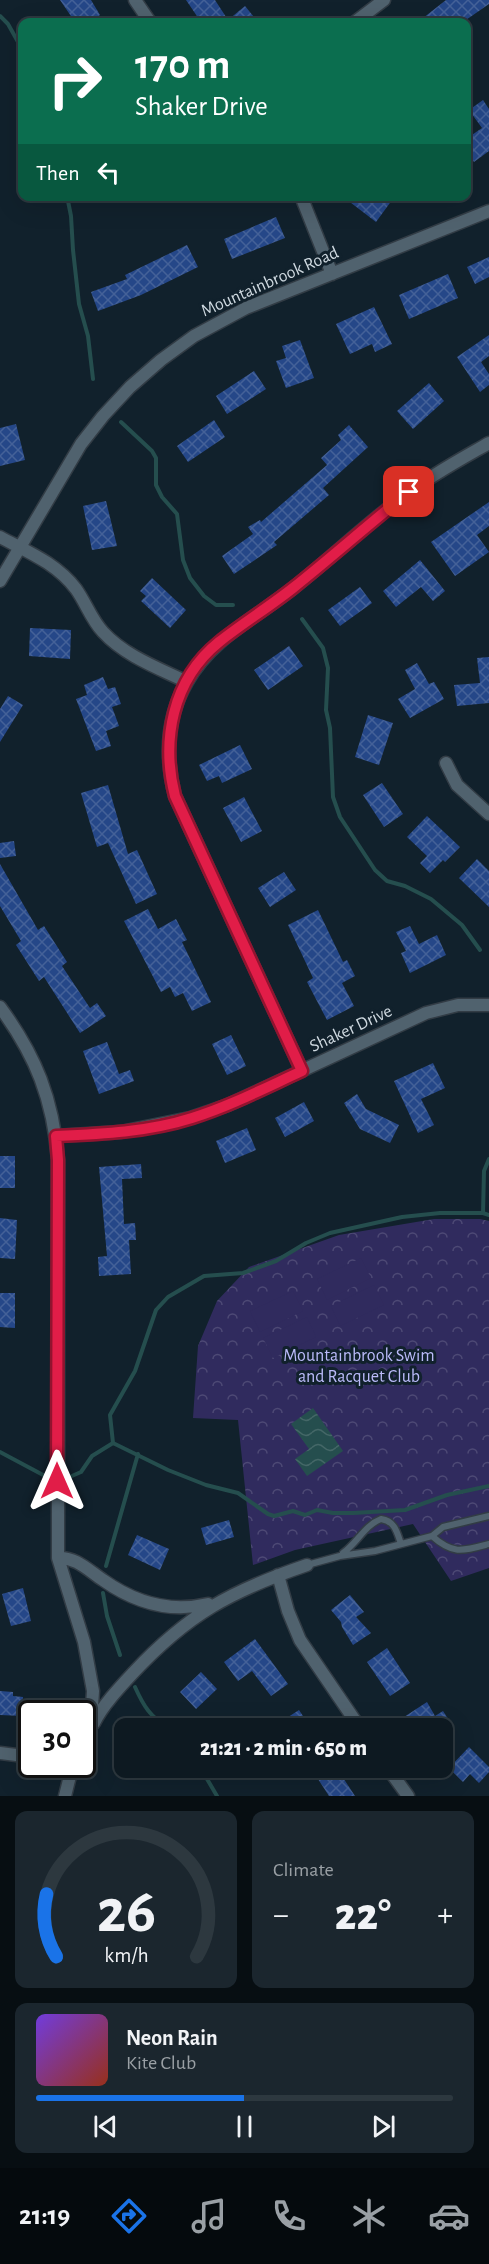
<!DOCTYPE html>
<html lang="en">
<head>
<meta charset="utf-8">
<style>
	:root { --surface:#0d1921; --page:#1b262e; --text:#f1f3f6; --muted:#9aa0a5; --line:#2d383f; --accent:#1a73e8 }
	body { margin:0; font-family:"Alegreya Sans",sans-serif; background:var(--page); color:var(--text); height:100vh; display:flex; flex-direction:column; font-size:22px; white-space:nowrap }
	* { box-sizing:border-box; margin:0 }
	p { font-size:20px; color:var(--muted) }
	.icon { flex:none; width:33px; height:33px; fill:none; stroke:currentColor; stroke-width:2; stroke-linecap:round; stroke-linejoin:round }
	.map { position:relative; height:1796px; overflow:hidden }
	.details { display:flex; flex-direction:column; gap:15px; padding:15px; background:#070e12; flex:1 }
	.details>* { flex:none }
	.guide { position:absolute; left:18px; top:18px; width:453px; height:183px; border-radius:12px; box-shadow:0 6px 24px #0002,0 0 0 2px var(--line); background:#0b6e4f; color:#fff; overflow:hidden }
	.speed { position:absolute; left:18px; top:1700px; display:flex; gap:12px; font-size:30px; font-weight:700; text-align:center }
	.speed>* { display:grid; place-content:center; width:78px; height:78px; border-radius:50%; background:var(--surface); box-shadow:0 6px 24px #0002,0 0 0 2px var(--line); line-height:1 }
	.speed .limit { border:3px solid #111; border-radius:9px; background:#fff; color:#111 }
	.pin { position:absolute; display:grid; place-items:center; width:51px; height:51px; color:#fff; margin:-26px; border-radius:12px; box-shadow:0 3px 9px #0006 }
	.me { position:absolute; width:66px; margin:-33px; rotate:0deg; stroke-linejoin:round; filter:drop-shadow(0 0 4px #0008) }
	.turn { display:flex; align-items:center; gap:21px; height:126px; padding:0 18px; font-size:27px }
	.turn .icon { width:78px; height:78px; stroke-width:2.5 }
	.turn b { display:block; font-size:42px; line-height:51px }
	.then { display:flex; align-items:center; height:57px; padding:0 18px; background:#0003; gap:12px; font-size:22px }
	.big { font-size:45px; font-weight:800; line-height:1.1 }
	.details .card { flex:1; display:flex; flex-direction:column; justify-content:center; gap:9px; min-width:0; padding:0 21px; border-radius:12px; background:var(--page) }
	.details .dial { align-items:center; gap:0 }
	.dial svg { height:156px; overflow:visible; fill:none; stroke:var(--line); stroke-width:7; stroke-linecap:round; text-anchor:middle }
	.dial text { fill:var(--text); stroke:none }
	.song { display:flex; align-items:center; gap:18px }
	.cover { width:72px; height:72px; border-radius:9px; background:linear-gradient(135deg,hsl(260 70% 55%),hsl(10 70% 35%)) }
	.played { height:6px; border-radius:3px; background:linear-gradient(90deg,var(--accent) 50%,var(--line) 50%) }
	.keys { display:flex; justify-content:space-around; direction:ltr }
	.heat { display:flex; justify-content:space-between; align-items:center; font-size:33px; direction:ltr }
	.details .tiles { flex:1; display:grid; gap:15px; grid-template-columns:1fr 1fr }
	.card:last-child { grid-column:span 2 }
	.trip { position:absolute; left:114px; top:1718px; width:339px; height:60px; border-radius:12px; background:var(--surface); box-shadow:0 6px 24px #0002,0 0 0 2px var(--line); font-weight:800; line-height:60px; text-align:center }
	.tabs { display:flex; height:96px; justify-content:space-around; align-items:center; background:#050a0d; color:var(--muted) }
	.tabs .icon { width:42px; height:42px }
	.tabs .on { color:var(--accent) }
	.tabs b { font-size:27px; color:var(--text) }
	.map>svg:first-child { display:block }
	.park { fill:url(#park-crowns) }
	.pitch { fill:#302b5e }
	.water { fill:url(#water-waves) }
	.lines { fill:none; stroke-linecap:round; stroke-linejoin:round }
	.stream { stroke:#254e4e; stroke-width:4 }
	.building { fill:url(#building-cross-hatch) }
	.lane-casing { stroke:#323c45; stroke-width:9 }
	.street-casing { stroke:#323c45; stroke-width:15 }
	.lane { stroke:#50626e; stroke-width:6 }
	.street { stroke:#50626e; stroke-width:12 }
	.route-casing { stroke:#92132f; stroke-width:15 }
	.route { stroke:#e11d48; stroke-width:10 }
	.labels { text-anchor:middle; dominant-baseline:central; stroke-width:6; stroke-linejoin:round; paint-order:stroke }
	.street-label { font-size:18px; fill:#cfd9e0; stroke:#11212c }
	.park-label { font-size:18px; fill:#babaf9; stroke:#11212c }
</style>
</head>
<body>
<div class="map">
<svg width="489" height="1796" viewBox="0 0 489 1796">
	<defs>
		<pattern id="park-crowns" width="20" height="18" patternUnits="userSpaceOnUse" patternTransform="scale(1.5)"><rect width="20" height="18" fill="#302b5e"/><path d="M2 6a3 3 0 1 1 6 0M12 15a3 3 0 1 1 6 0" fill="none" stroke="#4d4975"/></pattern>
		<pattern id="water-waves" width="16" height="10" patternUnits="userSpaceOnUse" patternTransform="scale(1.5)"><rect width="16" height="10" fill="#254e4e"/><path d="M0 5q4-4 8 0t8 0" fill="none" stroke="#446767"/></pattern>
		<pattern id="building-cross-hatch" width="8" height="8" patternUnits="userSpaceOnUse" patternTransform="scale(1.5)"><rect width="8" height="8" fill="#254788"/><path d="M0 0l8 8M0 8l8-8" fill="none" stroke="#446198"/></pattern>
	</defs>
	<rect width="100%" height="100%" fill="#11212c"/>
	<!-- park -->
	<path class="park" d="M434,1219H480L489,1221V1568L451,1581L413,1524L295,1550L253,1565L238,1420L193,1418L198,1346L217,1301L249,1267L339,1235Z"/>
	<!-- pitch -->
	<path class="pitch" d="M361,1258L371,1278L327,1300L317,1279Z
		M374,1285L384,1305L340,1326L331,1306Z
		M293,1291L303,1311L260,1332L250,1311Z
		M307,1317L316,1337L273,1358L263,1338Z"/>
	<!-- water -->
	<path class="water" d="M313,1408L343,1451L307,1476L295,1459L309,1449L291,1424Z"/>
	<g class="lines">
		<!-- stream -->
		<path class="stream" d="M0,16L8,24L22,49
			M67,196L71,216L73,250L79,304L88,336L93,379
			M121,422L152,451L156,458V485L162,497L177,514L183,560L190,578L204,596L216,605H233
			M302,619L323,648L328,668L326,710L330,728L333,797L340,817L375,870L387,881L405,886L431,899L462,925L480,950
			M483,1213L484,1171L489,1159
			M113,1443L110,1415L135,1371L156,1310L168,1297L204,1276L243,1273L276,1261L306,1243L330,1233L402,1217L440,1213H483L489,1215
			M113,1443L168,1470L206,1485L238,1493L268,1514L274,1516L293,1511L305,1515L317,1510L333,1513H353L405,1510L447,1495L489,1486
			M0,1452L45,1476L65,1479L81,1472L92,1456L113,1443
			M106,1566L138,1454
			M103,1593L107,1616L120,1655
			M135,1687C144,1707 150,1716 168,1728
			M200,1767L217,1796"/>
	</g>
	<!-- building -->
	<path class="building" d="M60,0H91L100,15L89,22H75Z
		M186,0H215L228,20L245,6L258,22H201Z
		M446,0H489V4L463,22H418Z
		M483,100L489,109V151L474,162L466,151V139L482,128L469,110Z
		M342,196H395L376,222Z
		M276,217L285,238L232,259L224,239Z
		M187,245L198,267L141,295L98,311L91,292L127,279L125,275Z
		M489,257V277L475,284L467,267Z
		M448,274L458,298L409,319L399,295Z
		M374,307L392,344L375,352L372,344L350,354L336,324Z
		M489,335V356L481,362L489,374V385L480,392L457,357Z
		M300,340L314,378L286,388L276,361L286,358L282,346Z
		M254,371L266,389L227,414L216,396Z
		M429,383L444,401L413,429L397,411Z
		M214,420L225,437L188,462L177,446Z
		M16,424L25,460L0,466V428Z
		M349,425L368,447L323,488L329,495L274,542L277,545L234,574L222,556L253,534L248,527L260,520L261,522L327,465L321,458L341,440L338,435Z
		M106,501L117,546L92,550L83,506Z
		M489,502V526L477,535L489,552L455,576L431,542Z
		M420,560L445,591L433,601L421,587L396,607L383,591Z
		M152,578L186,610L170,628L141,601L146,596L140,591Z
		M360,587L372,603L340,626L328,610Z
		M30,628L71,630L70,659L29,656Z
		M289,646L303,666L268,690L254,670Z
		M489,657V703L457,706L454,685L480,683L477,658Z
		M417,663L429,684L434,682L444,699L410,718L398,699L415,689L405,670Z
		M103,677L108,689L115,687L121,704L112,707L119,726L106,731L111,746L96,751L76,699L87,695L84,685Z
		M8,696L23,705L0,742V709Z
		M368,715L393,723L379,765L355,757Z
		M240,745L252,769L222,783L219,776L207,781L199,765Z
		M382,783L403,814L384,827L363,795Z
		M108,785L128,854L137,850L157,894L136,904L108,843L97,847L81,793Z
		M244,797L262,831L241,842L223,808Z
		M427,816L460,847L445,862L443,860L430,873L420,863L427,856L407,837Z
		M14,841L16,856L0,858V843Z
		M477,859L489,871V907L459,878Z
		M0,864L38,930L44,926L67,962L62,966L90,1008L97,1003L106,1016L80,1033L44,977L39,981L16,945L21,941L0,906Z
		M284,872L296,890L270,907L258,888Z
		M148,909L158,929L176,919L187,940L182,942L211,1002L192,1011L183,993L175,997L170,987L161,992L124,921Z
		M318,910L343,962L347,960L355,976L342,983L354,1006L327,1020L307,982L313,978L288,925Z
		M410,926L419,944L437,935L446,955L410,973L401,953L406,951L396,932Z
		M231,1035L246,1066L227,1075L212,1044Z
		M107,1042L119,1074L130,1070L134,1081L99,1094L83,1051Z
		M433,1063L445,1088L421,1099L434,1125L418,1133L394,1081Z
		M357,1094L366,1109L399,1125L390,1143L360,1129L344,1103Z
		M304,1102L314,1121L285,1137L275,1118Z
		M247,1128L256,1150L225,1163L216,1141Z
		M0,1156H15V1188H0Z
		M141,1164L142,1178L122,1179L124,1224L135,1223L136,1240H129L131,1274L99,1276L98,1257L107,1256L99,1167Z
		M0,1218L17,1220L15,1259L0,1258Z
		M0,1293H15V1328L0,1327Z
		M229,1520L234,1537L206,1545L201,1528Z
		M137,1535L169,1549L160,1570L128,1555Z
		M23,1588L31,1621L11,1626L2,1594Z
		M350,1595L364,1612L356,1617L371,1633L353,1645L342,1627L341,1622L331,1610Z
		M255,1639L288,1684L271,1696L252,1671L238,1681L224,1662Z
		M387,1648L410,1683L390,1696L367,1662Z
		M201,1672L217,1689L196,1709L180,1692Z
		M0,1691L13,1692V1696L23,1697L22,1716L0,1715Z
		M427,1702L435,1716L443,1711L454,1728H412L404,1717Z
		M299,1710L311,1728H271Z
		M469,1747L489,1767V1772L479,1783L470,1774L463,1782L449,1768Z
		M117,1767H146L138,1780Z
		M330,1767H336L355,1796H329L316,1776Z"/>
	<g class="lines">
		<defs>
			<path id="lane" d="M432,1536C453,1555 463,1551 489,1544
				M343,1553C357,1543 365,1525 381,1519C395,1521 397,1532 401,1544
				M307,1565L340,1556L375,1551L432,1536L443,1527L489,1516"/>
			<path id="street" d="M135,0L150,22
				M355,22L384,0
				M301,196L332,274
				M0,537C28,552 56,563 76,589C86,603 91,619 103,632C125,656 158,668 187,682
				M0,581L81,444L103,416L130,387L161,360L194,336L246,308L489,211
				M446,763L457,785L489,814
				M0,1007C36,1056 53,1099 58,1160V1558L84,1642L93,1691L91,1721L82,1741
				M302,1071L175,796C165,757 166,718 187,682C210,640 255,618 292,589C331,558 367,523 408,493C433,474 461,459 489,443
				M56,1136L121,1132L190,1118L228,1105L426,1013L458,1005H489
				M58,1558C76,1557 88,1570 103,1580C134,1602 170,1613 208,1604
				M278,1575L288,1611L300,1640L360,1728
				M94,1723C103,1705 119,1688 133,1673C188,1614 231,1591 307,1565
				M0,1753L32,1757
				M387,1767L408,1796
				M65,1796L73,1764"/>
		</defs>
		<!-- lane casing -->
		<use href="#lane" class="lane-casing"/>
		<!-- street casing -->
		<use href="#street" class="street-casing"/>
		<!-- lane -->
		<use href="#lane" class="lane"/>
		<!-- street -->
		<use href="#street" class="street"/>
	</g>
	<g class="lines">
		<defs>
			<path id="route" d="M57,1481L58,1160L56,1136C102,1134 148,1132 192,1118C230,1106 265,1088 302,1071L175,796C161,741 172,680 219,642C243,623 269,607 293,588C332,557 370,523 409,492"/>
		</defs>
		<!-- route casing -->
		<use href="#route" class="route-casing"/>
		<!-- route -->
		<use href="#route" class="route"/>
	</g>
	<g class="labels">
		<!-- street labels -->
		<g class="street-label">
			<text transform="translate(270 282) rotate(-24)">Mountainbrook Road</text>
			<text transform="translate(351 1029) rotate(-25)">Shaker Drive</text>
		</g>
		<!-- park labels -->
		<g class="park-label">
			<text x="359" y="1356">Mountainbrook Swim<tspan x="359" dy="21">and Racquet Club</tspan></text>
		</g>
	</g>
</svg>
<div class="speed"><div class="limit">30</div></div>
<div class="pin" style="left:409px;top:492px;background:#d93025"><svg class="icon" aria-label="arrive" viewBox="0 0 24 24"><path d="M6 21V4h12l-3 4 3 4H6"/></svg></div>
<svg class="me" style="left:57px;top:1481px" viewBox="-20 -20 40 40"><path d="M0-17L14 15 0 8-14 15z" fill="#e11d48" stroke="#fff" stroke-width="4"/></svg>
<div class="trip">21:21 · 2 min · 650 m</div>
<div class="guide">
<div class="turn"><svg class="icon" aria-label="right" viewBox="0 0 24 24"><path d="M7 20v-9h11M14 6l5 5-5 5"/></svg><div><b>170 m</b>Shaker Drive</div></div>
<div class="then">Then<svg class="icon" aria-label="left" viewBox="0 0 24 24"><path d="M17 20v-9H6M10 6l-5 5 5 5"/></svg></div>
</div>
</div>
<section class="details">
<div class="tiles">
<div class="card dial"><svg viewBox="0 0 100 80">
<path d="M14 69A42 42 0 1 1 86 69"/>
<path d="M14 69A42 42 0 0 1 9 37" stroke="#1a73e8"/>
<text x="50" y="56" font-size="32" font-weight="700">26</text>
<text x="50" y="72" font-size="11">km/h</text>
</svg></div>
<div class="card"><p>Climate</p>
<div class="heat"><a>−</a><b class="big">22°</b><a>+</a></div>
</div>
<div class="card">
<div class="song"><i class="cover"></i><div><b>Neon Rain</b><p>Kite Club</p></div></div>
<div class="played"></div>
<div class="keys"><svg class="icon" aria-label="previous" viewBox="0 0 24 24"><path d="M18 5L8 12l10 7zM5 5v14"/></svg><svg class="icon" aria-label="pause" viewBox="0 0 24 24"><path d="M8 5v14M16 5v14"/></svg><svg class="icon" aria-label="next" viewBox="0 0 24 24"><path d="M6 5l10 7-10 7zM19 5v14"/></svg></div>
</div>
</div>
</section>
<nav class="tabs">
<b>21:19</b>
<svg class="icon on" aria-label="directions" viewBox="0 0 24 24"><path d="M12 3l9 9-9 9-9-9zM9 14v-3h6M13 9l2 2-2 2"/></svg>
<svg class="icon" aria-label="music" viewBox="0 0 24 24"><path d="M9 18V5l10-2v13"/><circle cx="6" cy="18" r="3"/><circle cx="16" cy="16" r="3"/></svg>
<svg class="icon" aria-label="phone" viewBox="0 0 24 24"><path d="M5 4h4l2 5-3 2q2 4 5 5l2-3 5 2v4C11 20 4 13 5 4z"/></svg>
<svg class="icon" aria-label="climate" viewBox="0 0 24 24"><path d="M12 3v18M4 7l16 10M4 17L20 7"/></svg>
<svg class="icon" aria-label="car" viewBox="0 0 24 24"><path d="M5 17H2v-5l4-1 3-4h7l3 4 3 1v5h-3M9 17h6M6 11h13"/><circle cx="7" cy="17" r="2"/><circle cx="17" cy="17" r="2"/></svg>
</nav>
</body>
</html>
